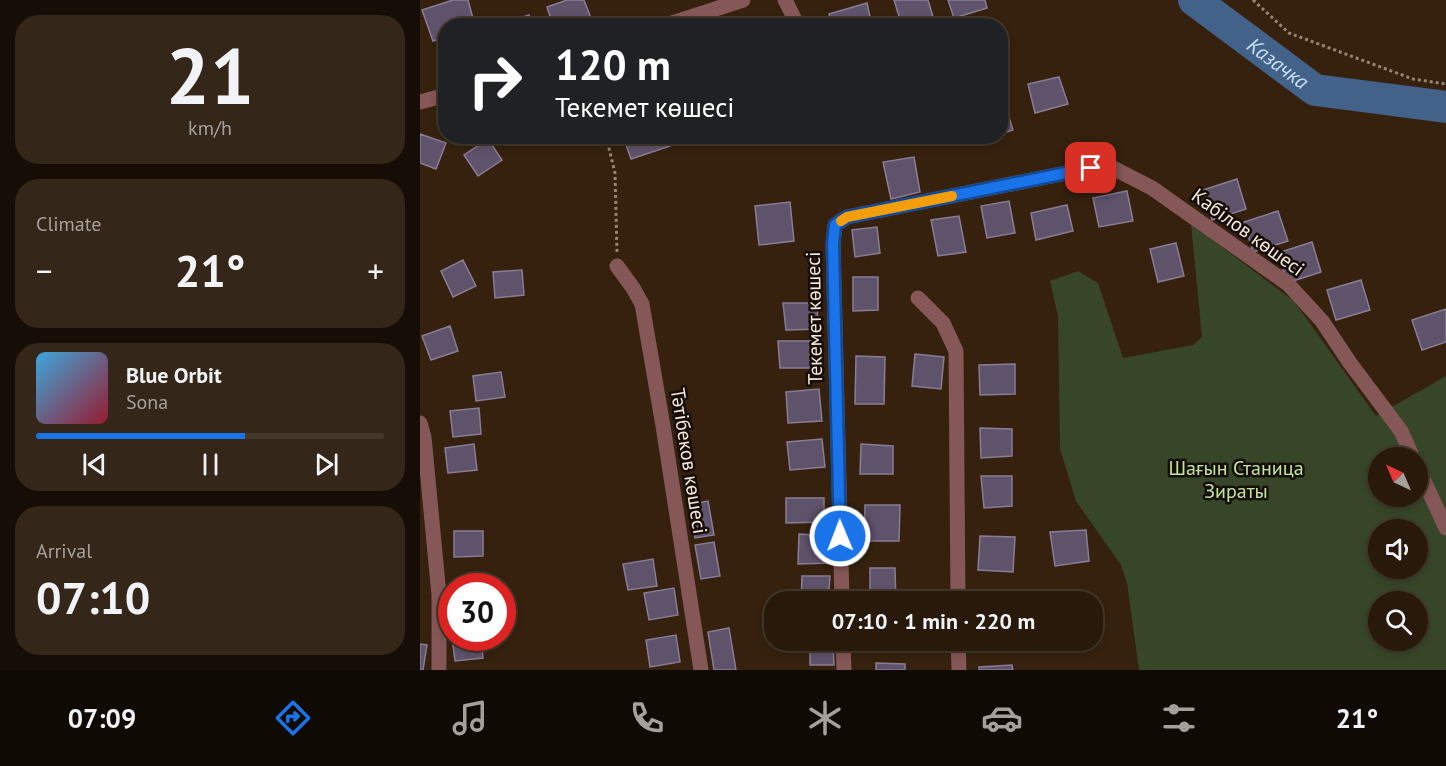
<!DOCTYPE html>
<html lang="en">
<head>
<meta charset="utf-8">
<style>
	:root { --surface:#28190a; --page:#342618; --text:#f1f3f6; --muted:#a5a09c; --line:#44382b; --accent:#1a73e8 }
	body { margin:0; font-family:"PT Sans",sans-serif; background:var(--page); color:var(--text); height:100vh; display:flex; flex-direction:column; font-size:22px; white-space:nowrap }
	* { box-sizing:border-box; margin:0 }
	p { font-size:20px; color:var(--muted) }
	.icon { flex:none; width:33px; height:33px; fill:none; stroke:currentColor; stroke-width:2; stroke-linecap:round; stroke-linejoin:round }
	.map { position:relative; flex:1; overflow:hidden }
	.drawer { display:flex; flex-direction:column; gap:15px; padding:15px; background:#160e06; width:420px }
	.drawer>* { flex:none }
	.hud { position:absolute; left:18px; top:18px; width:570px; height:126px; border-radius:24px; box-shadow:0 3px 9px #0003,0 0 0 2px var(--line); background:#202124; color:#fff; overflow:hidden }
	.needle { width:39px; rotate:316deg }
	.fabs { position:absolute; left:948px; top:447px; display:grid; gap:12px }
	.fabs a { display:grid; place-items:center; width:60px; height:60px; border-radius:50%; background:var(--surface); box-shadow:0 3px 9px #0003,0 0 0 2px var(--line); font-size:30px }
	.speed { position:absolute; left:18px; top:573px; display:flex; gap:12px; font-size:30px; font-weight:700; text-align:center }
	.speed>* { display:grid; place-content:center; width:78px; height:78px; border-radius:50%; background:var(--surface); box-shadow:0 3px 9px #0003,0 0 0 2px var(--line); line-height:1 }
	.speed .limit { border:9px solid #d22; background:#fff; color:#111 }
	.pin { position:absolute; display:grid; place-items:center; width:51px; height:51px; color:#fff; margin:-26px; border-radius:12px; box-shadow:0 3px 9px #0006 }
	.me { position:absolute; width:66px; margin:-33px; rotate:359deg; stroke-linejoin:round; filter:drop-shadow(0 0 4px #0008) }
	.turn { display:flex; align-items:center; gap:21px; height:126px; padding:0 18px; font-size:27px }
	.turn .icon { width:78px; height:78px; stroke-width:2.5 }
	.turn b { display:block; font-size:42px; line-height:51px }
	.big { font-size:45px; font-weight:700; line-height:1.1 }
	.drawer .widget { flex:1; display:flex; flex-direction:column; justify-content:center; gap:9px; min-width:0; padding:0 21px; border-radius:24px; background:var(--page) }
	.drawer .dial { align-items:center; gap:0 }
	.dial b { font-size:78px; line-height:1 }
	.song { display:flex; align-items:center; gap:18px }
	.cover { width:72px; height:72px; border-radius:9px; background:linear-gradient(135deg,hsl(200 70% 55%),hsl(350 70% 35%)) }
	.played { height:6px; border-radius:3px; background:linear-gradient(90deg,var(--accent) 60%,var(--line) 60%) }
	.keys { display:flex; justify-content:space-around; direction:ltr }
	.heat { display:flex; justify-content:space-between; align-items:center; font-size:33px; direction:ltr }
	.trip { position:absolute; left:344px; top:591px; width:339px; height:60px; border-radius:24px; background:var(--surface); box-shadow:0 3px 9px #0003,0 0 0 2px var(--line); font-weight:700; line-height:60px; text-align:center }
	.tabs { display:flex; height:96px; justify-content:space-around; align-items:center; background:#100a04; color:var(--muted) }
	.tabs .icon { width:42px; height:42px }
	.tabs .selected { color:var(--accent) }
	.tabs b { font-size:27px; color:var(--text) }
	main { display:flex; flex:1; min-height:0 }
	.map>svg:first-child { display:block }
	.green { fill:#374529; fill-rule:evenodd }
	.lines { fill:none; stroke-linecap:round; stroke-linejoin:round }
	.river { stroke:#42628a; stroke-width:32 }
	.building { fill:#5f526b; stroke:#897c96; stroke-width:1.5 }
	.path { stroke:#968575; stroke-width:3; stroke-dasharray:3 3; stroke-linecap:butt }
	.street { stroke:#855756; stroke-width:15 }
	.route-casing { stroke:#114b97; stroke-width:15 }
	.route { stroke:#1a73e8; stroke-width:10 }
	.slow { stroke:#f59e0b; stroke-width:10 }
	.labels { text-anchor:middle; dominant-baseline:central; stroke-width:5; stroke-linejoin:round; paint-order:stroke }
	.street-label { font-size:20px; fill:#f6e8dc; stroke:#150d06 }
	.park-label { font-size:20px; fill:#c0e69c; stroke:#150d06 }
	.water-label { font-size:21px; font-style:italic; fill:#cbdff9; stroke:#150d06 }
</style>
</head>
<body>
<main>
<section class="drawer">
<div class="widget dial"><b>21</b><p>km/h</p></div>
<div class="widget"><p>Climate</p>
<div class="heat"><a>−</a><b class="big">21°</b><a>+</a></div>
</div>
<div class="widget">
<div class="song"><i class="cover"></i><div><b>Blue Orbit</b><p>Sona</p></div></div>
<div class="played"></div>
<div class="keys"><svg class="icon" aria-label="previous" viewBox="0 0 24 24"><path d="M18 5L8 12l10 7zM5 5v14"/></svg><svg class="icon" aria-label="pause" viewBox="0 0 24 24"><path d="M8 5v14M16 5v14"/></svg><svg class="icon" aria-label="next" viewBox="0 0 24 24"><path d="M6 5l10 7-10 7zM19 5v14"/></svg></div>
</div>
<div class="widget"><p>Arrival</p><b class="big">07:10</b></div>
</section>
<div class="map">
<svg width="1026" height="670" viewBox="0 0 1026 670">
	<rect width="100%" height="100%" fill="#35210e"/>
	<!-- green -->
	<path class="green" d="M771,224L874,301L956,416L1026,376V670H719L707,583L701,565L656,501L640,449L638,316L630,281L658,271L678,283L703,358L773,345L782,337ZM958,458H998V496H958ZM958,530H998V568H958ZM958,602H998V640H958Z"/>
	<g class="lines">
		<!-- river -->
		<path class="river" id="s1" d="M774,0L895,90L1026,107"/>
	</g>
	<!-- building -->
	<path class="building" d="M33,0H48L55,26H26V37L13,41L2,10Z
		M147,0H164L174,26H133L127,7Z
		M474,0H508L514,20L498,26H482Z
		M528,0H565L567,8L534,18Z
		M447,3L452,26H412L409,14Z
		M109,15L112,26H77Z
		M639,77L648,104L615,113L608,84Z
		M584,101L593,130L580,134V103Z
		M0,134L26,143L16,169L0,163Z
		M203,136H247L250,146L211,159Z
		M68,139L82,160L58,176L44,155Z
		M494,157L500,192L471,199L463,162Z
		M817,179L826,209L792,220L783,190Z
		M707,191L713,221L679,227L673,198Z
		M589,201L595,233L567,238L561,206Z
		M370,202L374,241L339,245L335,206Z
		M647,205L653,231L616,240L611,213Z
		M858,211L868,241L833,252L824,222Z
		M539,216L546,252L518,256L511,220Z
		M457,227L460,253L435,257L432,230Z
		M892,242L901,272L867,283L858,253Z
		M756,243L764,276L738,282L730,249Z
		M43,260L56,286L33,297L21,271Z
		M102,270L104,295L75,298L73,272Z
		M433,277H458V310L433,311Z
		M941,280L950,310L916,320L907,290Z
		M363,303H397L398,329L366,330Z
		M1026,309V342L1002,350L992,320Z
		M30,326L38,351L11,360L2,336Z
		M358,341H392V368H360Z
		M495,354L524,357L521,389L492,386Z
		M436,356L465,357L464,404H435Z
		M595,364V394L560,395L559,365Z
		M81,372L85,397L56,401L53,376Z
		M399,389L402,421L368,423L366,392Z
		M59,408L61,434L33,437L30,411Z
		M560,428L592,429V456L561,458Z
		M402,439L405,467L370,470L367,442Z
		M54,444L57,470L28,473L25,448Z
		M441,444L473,446V474H440Z
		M561,476H592V506L564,508Z
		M366,498H404V522L366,523Z
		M288,501L294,535L275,538L270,504Z
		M445,505H480L479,541H444Z
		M666,530L669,561L635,566L630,532Z
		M34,531H63V556L34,557Z
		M379,534L410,536V563L378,564Z
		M560,536L595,537L593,572L558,570Z
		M294,542L300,576L281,579L275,545Z
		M233,559L237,586L208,590L203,564Z
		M450,568H475L476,602H450Z
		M382,576H410L408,602H381Z
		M254,588L258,615L229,620L224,593Z
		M309,628L316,670H294L288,632Z
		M256,635L260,662L230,667L226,640Z
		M32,638H61L63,658L35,661Z
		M390,640H413L414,665H390Z
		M0,644L7,645L3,670H0Z
		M456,663L485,664V670H456Z
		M592,665L593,670H559V667Z"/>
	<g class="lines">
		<!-- path -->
		<path class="path" d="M833,0L869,33L993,79L1026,84
			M186,136L195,173L197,252"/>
		<!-- street -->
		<path class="street" d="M365,0L378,26
			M243,26L323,0
			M0,102L26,95
			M197,266L213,288L222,304L243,426L281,670
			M498,298L523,323L536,351L538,602
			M0,423L4,437L19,595V670
			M998,468L1026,528
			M422,602L413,244L415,225L427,217L671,168H693L732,188L868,284L902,321L930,363L981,431L993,458
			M423,640L424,670
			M538,640L539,670"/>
	</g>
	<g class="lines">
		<defs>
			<path id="route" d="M420,536L413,244L415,225L427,217L671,168"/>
		</defs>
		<!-- route casing -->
		<use href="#route" class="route-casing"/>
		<!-- route -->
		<use href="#route" class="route"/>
		<!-- slow -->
		<path class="slow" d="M421,221L427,217L532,196"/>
	</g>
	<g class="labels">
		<!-- street labels -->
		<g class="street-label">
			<text transform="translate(828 232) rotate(36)">Кабілов көшесі</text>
			<text transform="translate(394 318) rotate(-91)">Текемет көшесі</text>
			<text transform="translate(269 461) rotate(81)">Тәтібеков көшесі</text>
		</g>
		<!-- park labels -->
		<g class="park-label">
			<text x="816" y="468">Шағын Станица<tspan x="816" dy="23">Зираты</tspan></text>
		</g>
		<!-- water labels -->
		<g class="water-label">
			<text stroke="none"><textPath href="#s1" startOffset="105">Казачка</textPath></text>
		</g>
	</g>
</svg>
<div class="fabs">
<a><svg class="needle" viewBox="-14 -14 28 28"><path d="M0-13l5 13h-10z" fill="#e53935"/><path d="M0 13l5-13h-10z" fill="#a5a09c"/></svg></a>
<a><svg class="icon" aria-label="sound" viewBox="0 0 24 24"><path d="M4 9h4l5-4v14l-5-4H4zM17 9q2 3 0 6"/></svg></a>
<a><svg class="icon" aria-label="search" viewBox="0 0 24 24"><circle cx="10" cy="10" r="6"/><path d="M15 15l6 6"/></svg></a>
</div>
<div class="speed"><div class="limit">30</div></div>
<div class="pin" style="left:671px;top:168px;background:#d93025"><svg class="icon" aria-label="arrive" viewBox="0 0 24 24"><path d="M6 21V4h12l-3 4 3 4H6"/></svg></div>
<svg class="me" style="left:420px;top:536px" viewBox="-20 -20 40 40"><circle r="17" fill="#1a73e8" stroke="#fff" stroke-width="3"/><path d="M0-11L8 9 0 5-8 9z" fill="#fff"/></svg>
<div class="trip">07:10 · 1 min · 220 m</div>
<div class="hud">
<div class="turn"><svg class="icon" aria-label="right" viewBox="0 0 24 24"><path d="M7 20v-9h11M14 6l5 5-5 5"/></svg><div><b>120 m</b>Текемет көшесі</div></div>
</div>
</div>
</main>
<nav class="tabs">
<b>07:09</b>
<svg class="icon selected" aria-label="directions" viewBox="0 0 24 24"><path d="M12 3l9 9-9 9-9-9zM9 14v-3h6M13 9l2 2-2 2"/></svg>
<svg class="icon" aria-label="music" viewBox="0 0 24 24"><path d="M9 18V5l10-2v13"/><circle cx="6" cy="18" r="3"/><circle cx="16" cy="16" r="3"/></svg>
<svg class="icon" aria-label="phone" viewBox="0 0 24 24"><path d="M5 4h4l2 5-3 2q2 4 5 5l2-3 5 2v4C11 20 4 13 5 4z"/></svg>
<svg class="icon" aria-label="climate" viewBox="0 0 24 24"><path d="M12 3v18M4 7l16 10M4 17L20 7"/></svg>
<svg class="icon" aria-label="car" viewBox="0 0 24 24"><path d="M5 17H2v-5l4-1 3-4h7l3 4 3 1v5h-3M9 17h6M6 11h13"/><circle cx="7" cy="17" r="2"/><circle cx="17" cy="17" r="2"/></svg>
<svg class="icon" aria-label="filters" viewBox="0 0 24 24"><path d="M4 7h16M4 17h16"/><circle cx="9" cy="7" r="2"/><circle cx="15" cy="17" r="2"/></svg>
<b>21°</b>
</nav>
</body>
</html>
